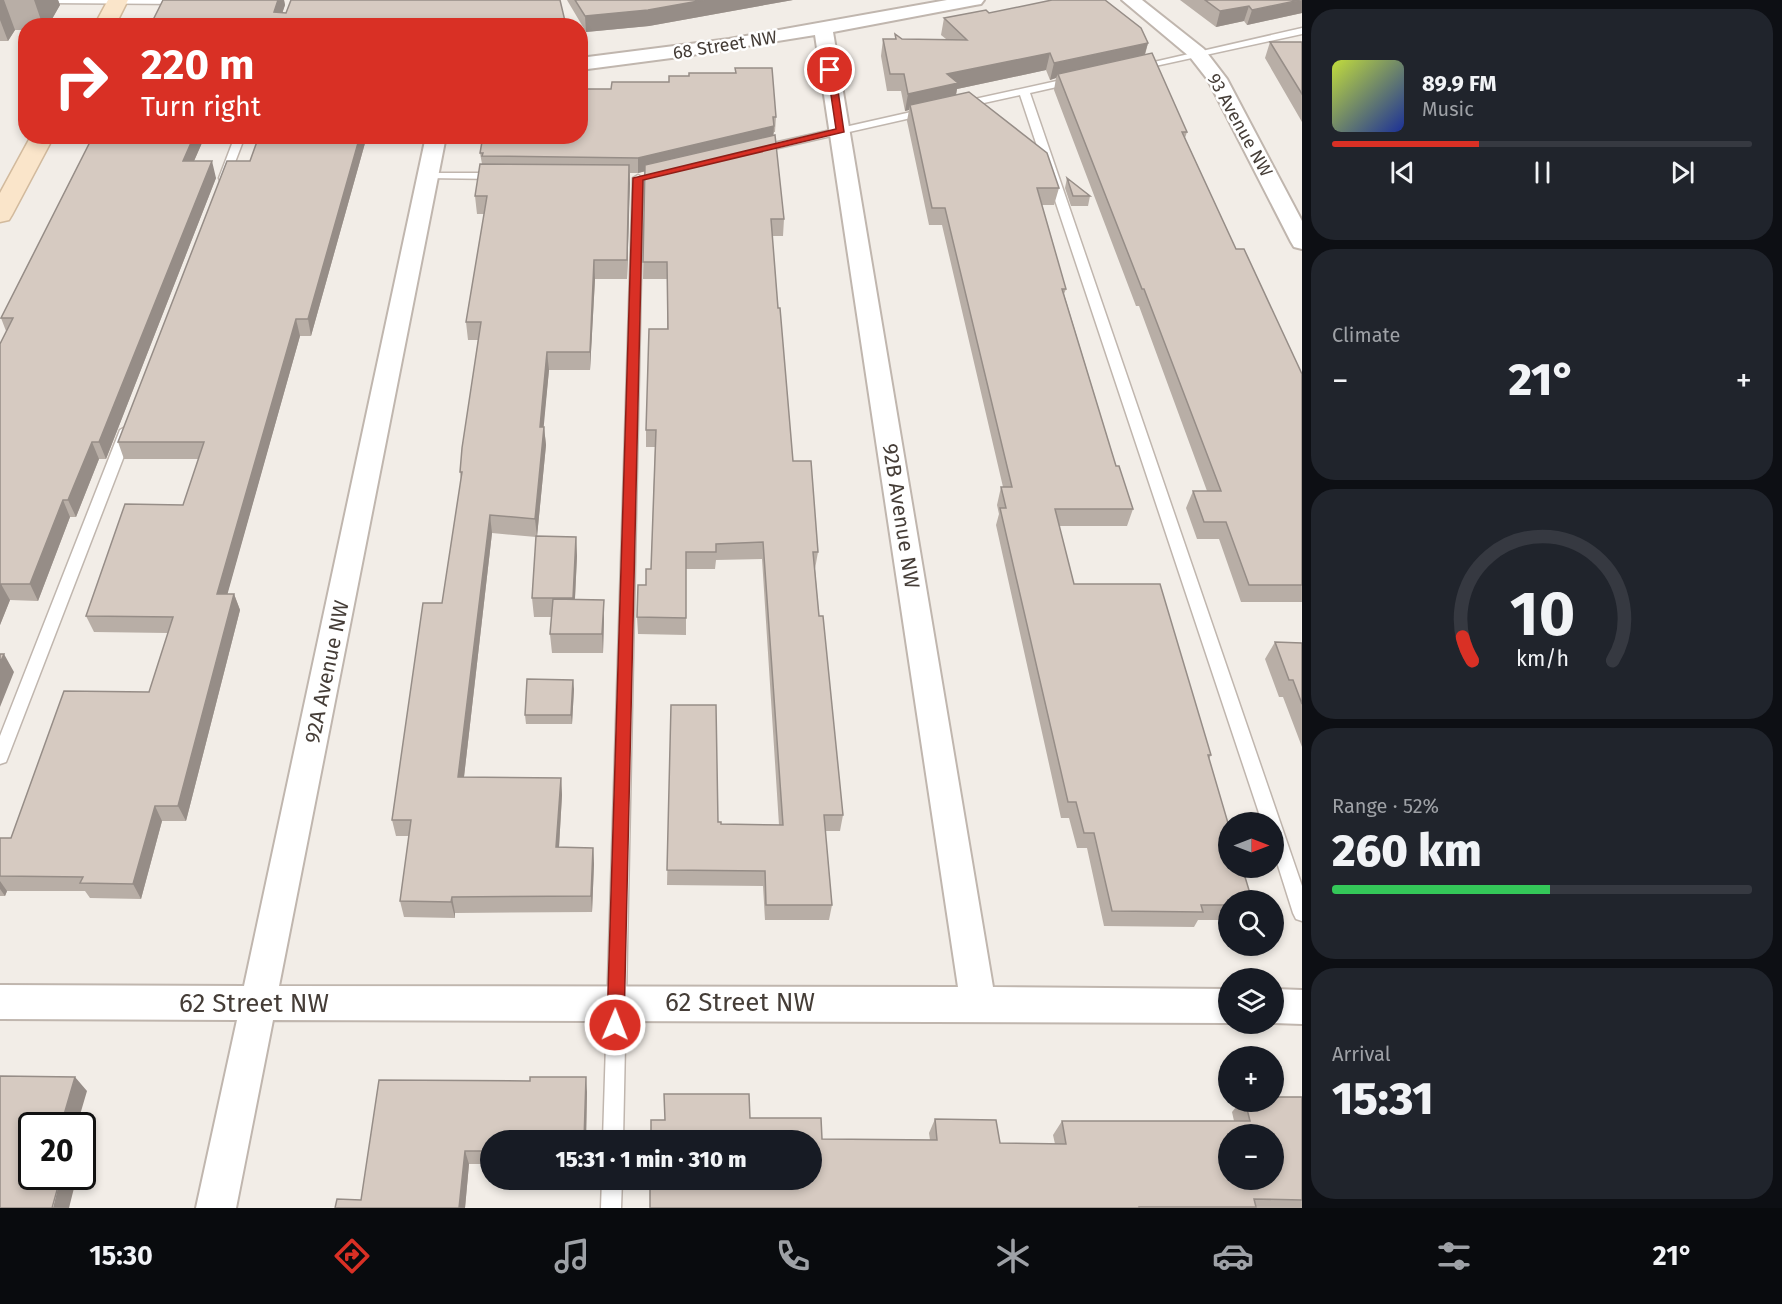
<!DOCTYPE html>
<html lang="en">
<head>
<meta charset="utf-8">
<style>
	:root { --surface:#171b24; --page:#20242c; --text:#f1f3f6; --muted:#9ea1a6; --line:#363941; --accent:#d93025 }
	body { margin:0; font-family:"Fira Sans",sans-serif; background:var(--page); color:var(--text); height:100vh; display:flex; flex-direction:column; font-size:22px; white-space:nowrap }
	* { box-sizing:border-box; margin:0 }
	p { font-size:20px; color:var(--muted) }
	.icon { flex:none; width:33px; height:33px; fill:none; stroke:currentColor; stroke-width:2; stroke-linecap:round; stroke-linejoin:round }
	.map { position:relative; flex:1; overflow:hidden }
	.details { display:flex; flex-direction:column; gap:9px; padding:9px; background:#0d0f14; width:480px }
	.details>* { flex:none }
	.guide { position:absolute; left:18px; top:18px; width:570px; height:126px; border-radius:24px; box-shadow:0 3px 9px #0003; background:#d93025; color:#fff; overflow:hidden }
	.needle { width:39px; rotate:90deg }
	.fabs { position:absolute; left:1218px; top:812px; display:grid; gap:12px }
	.fabs a { display:grid; place-items:center; width:66px; height:66px; border-radius:50%; background:var(--surface); box-shadow:0 3px 9px #0003; font-size:30px }
	.speed { position:absolute; left:18px; top:1112px; display:flex; gap:12px; font-size:30px; font-weight:700; text-align:center }
	.speed>* { display:grid; place-content:center; width:78px; height:78px; border-radius:50%; background:var(--surface); box-shadow:0 3px 9px #0003; line-height:1 }
	.speed .limit { border:3px solid #111; border-radius:9px; background:#fff; color:#111 }
	.pin { position:absolute; display:grid; place-items:center; width:51px; height:51px; color:#fff; margin:-26px; border:3px solid #fff; border-radius:50%; box-shadow:0 2px 6px #0007 }
	.me { position:absolute; width:66px; margin:-33px; rotate:1deg; stroke-linejoin:round; filter:drop-shadow(0 0 4px #0008) }
	.turn { display:flex; align-items:center; gap:21px; height:126px; padding:0 24px; font-size:27px }
	.turn .icon { width:78px; height:78px; stroke-width:2.5 }
	.turn b { display:block; font-size:42px; line-height:51px }
	.big { font-size:45px; font-weight:800; line-height:1.1 }
	.details .card { flex:1; display:flex; flex-direction:column; justify-content:center; gap:9px; min-width:0; padding:0 21px; border-radius:24px; background:var(--page) }
	.details .dial { align-items:center; gap:0 }
	.dial svg { height:156px; overflow:visible; fill:none; stroke:var(--line); stroke-width:7; stroke-linecap:round; text-anchor:middle }
	.dial text { fill:var(--text); stroke:none }
	.song { display:flex; align-items:center; gap:18px }
	.cover { width:72px; height:72px; border-radius:9px; background:linear-gradient(135deg,hsl(70 70% 55%),hsl(230 70% 35%)) }
	.played { height:6px; border-radius:3px; background:linear-gradient(90deg,var(--accent) 35%,var(--line) 35%) }
	.keys { display:flex; justify-content:space-around; direction:ltr }
	.heat { display:flex; justify-content:space-between; align-items:center; font-size:33px; direction:ltr }
	.charge { height:9px; border-radius:4px; background:linear-gradient(90deg,#34c759 52%,var(--line) 0) }
	.trip { position:absolute; left:480px; top:1130px; width:342px; height:60px; border-radius:30px; background:var(--surface); box-shadow:0 3px 9px #0003; font-weight:800; line-height:60px; text-align:center }
	.menu { display:flex; height:96px; justify-content:space-around; align-items:center; background:#090b0e; color:var(--muted) }
	.menu .icon { width:42px; height:42px }
	.menu .current { color:var(--accent) }
	.menu b { font-size:27px; color:var(--text) }
	main { display:flex; flex:1; min-height:0 }
	.map>svg:first-child { display:block }
	.lines { fill:none; stroke-linecap:round; stroke-linejoin:round }
	.lane-casing { stroke:#c0b6ae; stroke-width:3 }
	.street-casing { stroke:#c0b6ae; stroke-width:4 }
	.secondary-casing { stroke:#d2ba9d; stroke-width:3 }
	.lane { fill:#fff; fill-rule:evenodd }
	.street { fill:#fff; fill-rule:evenodd }
	.secondary { fill:#fae5ca; fill-rule:evenodd }
	.wall { fill:#b8aea6 }
	.shaded-wall { fill:#968d87 }
	.building { fill:#d6cac1; stroke:#968d87; stroke-width:1.5; fill-rule:evenodd }
	.route { fill:#d93025; stroke:#8d1f18; stroke-width:1.5 }
	.labels { text-anchor:middle; dominant-baseline:central; stroke-width:5; stroke-linejoin:round; paint-order:stroke }
	.far-street-label { font-size:18px; fill:#453d37; stroke:#fff }
	.street-label { font-size:21px; fill:#453d37; stroke:#fff }
	.near-street-label { font-size:26px; fill:#453d37; stroke:#fff }
</style>
</head>
<body>
<main>
<div class="map">
<svg width="1302" height="1208" viewBox="0 0 1302 1208">
	<rect width="100%" height="100%" fill="#f2ede7"/>
	<g class="lines">
		<defs>
			<path id="lane" d="M44,0H188L189,1L184,4L49,3Z
				M1302,28V34L1137,70L1132,67Z
				M1075,77L1079,78V82L1030,93L1302,886V921L1296,919L1293,913L1274,853V822H1262L1020,95L961,108L956,105L961,102Z
				M929,108L933,109V113L756,153L751,150L756,147Z
				M235,136H245L229,178L228,180H220L219,178Z
				M429,173H498L503,176L498,179L425,178L424,176Z
				M638,175L643,178L623,1140H603L633,178Z
				M127,426L134,430L8,757L6,762L0,764V736L120,430Z
				M602,1179H622L621,1208H601Z"/>
			<path id="street" d="M947,0H984L981,4L975,5L833,32L993,987L1228,989V1023L273,1020L236,1208H196L237,1020L0,1019V985L244,986L426,136H446L279,986L958,987L815,35L679,57L580,70V58L729,39Z
				M1122,0H1142L1204,49L1227,79L1302,221V249L1294,247L1291,242L1208,80L1190,57Z
				M1274,989L1302,990V1024L1274,1023Z"/>
			<path id="secondary" d="M108,0H128L115,26H94Z
				M31,136H54L12,215L9,220L0,222V193Z"/>
		</defs>
		<!-- lane casing -->
		<use href="#lane" class="lane-casing"/>
		<!-- street casing -->
		<use href="#street" class="street-casing"/>
		<!-- secondary casing -->
		<use href="#secondary" class="secondary-casing"/>
		<!-- lane -->
		<use href="#lane" class="lane"/>
		<!-- street -->
		<use href="#street" class="street"/>
		<!-- secondary -->
		<use href="#secondary" class="secondary"/>
	</g>
	<!-- wall -->
	<path class="wall" d="M0,0H58L60,5L48,26H26V30H15L8,41H0Z
		M163,0H284L285,5L282,13L565,21L566,26H150Z
		M567,0H793L649,26L586,32Z
		M1180,0H1302V13L1247,25L1244,21L1216,27Z
		M989,13L1148,43L1145,55L1187,132L1185,138L1236,249L1302,374V602H1241L1219,539H1197L1186,508L1193,491H1207L1139,306H1136L1054,90L1056,78L1050,80L1046,70L957,89L956,95L1059,188L1054,205H1042L1066,289L1064,294L1116,466L1133,509L1127,526H1059L1074,584L1211,755L1209,759L1228,900V920H1198L1194,927L1104,926L1087,848H1077L1069,818H1061L996,525L999,514L997,505L1001,487H1003L942,225H929L907,121L909,110L905,111L901,91H887L881,56L883,39H895V34L902,39H946L941,35L944,18Z
		M1270,42H1302V122L1265,58Z
		M735,68L776,117L775,132H774L773,135L784,219L783,236H772L778,308L793,461L818,552L815,569L819,616L843,815L840,831H825L832,905L829,920H765L763,886L667,885L671,705L718,822L721,824L779,825L762,559L716,560L715,569H686V635L638,634L637,617L651,569L655,447H646V430L667,329V279H643L645,171L638,173H630L627,279H595L590,370H549L543,427H544L546,445L537,536L576,537L577,556L575,599L604,618L603,653H552L550,634L552,617H534L532,598L536,537L492,533L464,777L561,778L562,795L559,847L593,848L594,864L592,912L455,913V918L404,917L400,901L409,836H396L392,820L442,603L461,480L460,472L478,340H468L466,322L484,214H477L475,196L482,164L480,153L611,89L669,82L689,76L735,73Z
		M93,136H205L194,161L216,178L106,459H99L76,517H70L38,601L10,600L0,625L6,331L1,318Z
		M367,136L311,336H300L227,594H234L240,610L186,821H162L141,899L90,898L85,891H7L5,896H0V838H11L149,692L168,633L94,632L86,616L183,505L199,459H124L118,442L250,161Z
		M1067,178L1090,196L1088,206H1071L1065,188Z
		M1275,642L1302,643V747L1283,697H1279L1265,659Z
		M574,689L572,724H526L525,715Z
		M530,1081L587,1092L586,1140H490V1164H469L465,1208H335L361,1200Z
		M1302,1099V1208H650L750,1118L822,1139L930,1140L929,1133L935,1119L1000,1143L1055,1144L1053,1135L1062,1121H1234L1232,1112L1241,1101H1274Z"/>
	<!-- shaded-wall -->
	<path class="shaded-wall" d="M0,0H4L15,30L8,41L0,20Z
		M34,0H58L60,5L48,26H43Z
		M278,0H284L285,5L278,26L274,12Z
		M704,0H793L649,26L586,32L585,16Z
		M1302,0V13L1247,25L1252,10Z
		M1249,6L1244,21L1216,27L1220,11Z
		M1148,43L1143,60L1058,74L1056,78L1050,80L1054,63Z
		M1050,53L1046,70L957,89L955,100L910,105L909,110L905,111L908,94L947,74Z
		M774,126L773,141L638,173V158Z
		M194,136H205L187,177L183,161Z
		M360,136H367L311,336L308,319Z
		M212,161L216,178L106,459L99,442Z
		M629,165L630,183L627,279V260Z
		M594,260L595,279L590,370V352Z
		M296,319L300,336L223,610L217,594Z
		M547,352L549,370L542,445L540,427Z
		M544,427L546,445L537,537L535,519Z
		M92,442L99,459L76,517L68,500Z
		M63,500L70,517L38,601L30,584Z
		M490,515L492,533L462,794L458,777Z
		M576,537L577,556L574,617L573,598Z
		M1,584L10,600L0,625V587Z
		M234,594L240,610L186,821L178,806Z
		M604,600V618L603,653L602,634Z
		M4,654L14,672L0,707V663Z
		M573,680L574,689L572,724L571,715Z
		M561,778L562,795L558,864L556,847Z
		M155,806L162,821L141,899L133,884Z
		M593,848L594,864L592,912L591,896Z
		M0,881L7,891L5,896L0,889Z
		M452,897L455,913V918L451,902Z
		M75,1077L87,1091L77,1125H61Z
		M586,1077L587,1092L586,1140H584Z
		M465,1151L469,1164L465,1208H459Z
		M61,1176H77L69,1208H53Z"/>
	<!-- building -->
	<path class="building" d="M163,0H278L274,12L286,13L291,0H560L565,21L505,26H150Z
		M575,0H704L648,10L585,16Z
		M1052,0H1105L1141,28L1148,43L1054,63L1050,53L947,74L958,83L908,94L904,74H890L883,39H896L895,34L902,39L967,40L944,18L986,10L989,13Z
		M1205,0H1300L1252,10L1249,6L1220,11Z
		M1270,42H1302V94Z
		M1152,53L1187,132H1182L1236,249H1244L1302,374V585H1249L1226,522H1204L1193,491H1221L1144,289H1142L1058,74Z
		M735,68H772L776,117H773L774,126L638,158L482,156L483,153H480L483,136H580V89H611L612,82H669V76H689V73H736Z
		M969,92L1047,153L1059,188H1037L1066,289H1062L1116,466H1119L1133,509H1055L1074,584H1160L1211,755H1208L1228,823V867H1242L1252,900H1228V905H1201L1203,912L1112,911L1094,833H1084L1076,802H1068L1000,508H1006L1001,487H1012L945,208H932L910,105Z
		M775,135L784,219H771L778,308H780L793,461H811L818,552H813L819,616H823L843,815H824L832,905H766L765,871L667,870L671,705H716L718,822H721V824L783,825L763,542L716,544V552H686V618L637,617L638,585H646V569H651L656,430H646L649,329H668L667,262H643L645,165Z
		M93,136H194L183,161H212L99,442H92L68,500H63L30,584H1L0,587V344L13,318H1Z
		M259,136H360L308,319H296L217,594H234L178,806H155L133,884L80,883L83,877L0,876V838H11L64,691L149,692L173,617L86,616L125,504L183,505L204,442H118L227,161H250Z
		M480,164L629,165L627,260H594L590,352H547L540,427H544L535,519L490,515L458,777L561,778L556,847L593,848L591,896L452,897L451,902L400,901L411,820H392L423,603H442L462,472H460L462,448L481,322H466L487,196H475Z
		M1067,178L1090,196H1073Z
		M536,536L576,537L573,598H532Z
		M553,599L604,600L602,634H550Z
		M1275,642L1302,643V704L1293,680H1289Z
		M0,654H4L0,663Z
		M527,679L573,680L571,715H525Z
		M0,1076L75,1077L61,1125H32V1176H61L52,1208H55H0Z
		M530,1077H586L584,1140H490V1151H465L459,1208H335L337,1199L361,1200L379,1080L530,1081Z
		M664,1094H749L750,1118H821L822,1139L937,1140L935,1119L996,1120L1000,1143L1066,1144L1062,1121H1250L1245,1101H1274V1097H1302V1200L1254,1199L1256,1207H1139V1208H650V1179H812V1140H651V1120H665ZM1228,1134H1274V1179H1228Z"/>
	<!-- route -->
	<path class="route" d="M827,68L835,70L844,132L643,180L624,1025L621,1030L615,1033L609,1030L607,1025L633,178L836,129Z"/>
	<g class="labels">
		<!-- far-street labels -->
		<g class="far-street-label">
			<text transform="translate(725 45) rotate(-9)">68 Street NW</text>
			<text transform="translate(1240 125) rotate(61)">93 Avenue NW</text>
		</g>
		<!-- street labels -->
		<g class="street-label">
			<text transform="translate(901 516) rotate(81)">92B Avenue NW</text>
			<text transform="translate(327 672) rotate(-78)">92A Avenue NW</text>
		</g>
		<!-- near-street labels -->
		<g class="near-street-label">
			<text x="740" y="1002">62 Street NW</text>
			<text x="254" y="1003">62 Street NW</text>
		</g>
	</g>
</svg>
<div class="fabs">
<a><svg class="needle" viewBox="-14 -14 28 28"><path d="M0-13l5 13h-10z" fill="#e53935"/><path d="M0 13l5-13h-10z" fill="#9ea1a6"/></svg></a>
<a><svg class="icon" aria-label="search" viewBox="0 0 24 24"><circle cx="10" cy="10" r="6"/><path d="M15 15l6 6"/></svg></a>
<a><svg class="icon" aria-label="layers" viewBox="0 0 24 24"><path d="M12 4l9 5-9 5-9-5zM3 14l9 5 9-5"/></svg></a>
<a>+</a>
<a>−</a>
</div>
<div class="speed"><div class="limit">20</div></div>
<div class="pin" style="left:830px;top:70px;background:#d93025"><svg class="icon" aria-label="arrive" viewBox="0 0 24 24"><path d="M6 21V4h12l-3 4 3 4H6"/></svg></div>
<svg class="me" style="left:615px;top:1025px" viewBox="-20 -20 40 40"><circle r="17" fill="#d93025" stroke="#fff" stroke-width="3"/><path d="M0-11L8 9 0 5-8 9z" fill="#fff"/></svg>
<div class="trip">15:31 · 1 min · 310 m</div>
<div class="guide">
<div class="turn"><svg class="icon" aria-label="right" viewBox="0 0 24 24"><path d="M7 20v-9h11M14 6l5 5-5 5"/></svg><div><b>220 m</b>Turn right</div></div>
</div>
</div>
<section class="details">
<div class="card">
<div class="song"><i class="cover"></i><div><b>89.9 FM</b><p>Music</p></div></div>
<div class="played"></div>
<div class="keys"><svg class="icon" aria-label="previous" viewBox="0 0 24 24"><path d="M18 5L8 12l10 7zM5 5v14"/></svg><svg class="icon" aria-label="pause" viewBox="0 0 24 24"><path d="M8 5v14M16 5v14"/></svg><svg class="icon" aria-label="next" viewBox="0 0 24 24"><path d="M6 5l10 7-10 7zM19 5v14"/></svg></div>
</div>
<div class="card"><p>Climate</p>
<div class="heat"><a>−</a><b class="big">21°</b><a>+</a></div>
</div>
<div class="card dial"><svg viewBox="0 0 100 80">
<path d="M14 69A42 42 0 1 1 86 69"/>
<path d="M14 69A42 42 0 0 1 9 57" stroke="#d93025"/>
<text x="50" y="56" font-size="32" font-weight="700">10</text>
<text x="50" y="72" font-size="11">km/h</text>
</svg></div>
<div class="card"><p>Range · 52%</p><b class="big">260 km</b><div class="charge"></div></div>
<div class="card"><p>Arrival</p><b class="big">15:31</b></div>
</section>
</main>
<nav class="menu">
<b>15:30</b>
<svg class="icon current" aria-label="directions" viewBox="0 0 24 24"><path d="M12 3l9 9-9 9-9-9zM9 14v-3h6M13 9l2 2-2 2"/></svg>
<svg class="icon" aria-label="music" viewBox="0 0 24 24"><path d="M9 18V5l10-2v13"/><circle cx="6" cy="18" r="3"/><circle cx="16" cy="16" r="3"/></svg>
<svg class="icon" aria-label="phone" viewBox="0 0 24 24"><path d="M5 4h4l2 5-3 2q2 4 5 5l2-3 5 2v4C11 20 4 13 5 4z"/></svg>
<svg class="icon" aria-label="climate" viewBox="0 0 24 24"><path d="M12 3v18M4 7l16 10M4 17L20 7"/></svg>
<svg class="icon" aria-label="car" viewBox="0 0 24 24"><path d="M5 17H2v-5l4-1 3-4h7l3 4 3 1v5h-3M9 17h6M6 11h13"/><circle cx="7" cy="17" r="2"/><circle cx="17" cy="17" r="2"/></svg>
<svg class="icon" aria-label="filters" viewBox="0 0 24 24"><path d="M4 7h16M4 17h16"/><circle cx="9" cy="7" r="2"/><circle cx="15" cy="17" r="2"/></svg>
<b>21°</b>
</nav>
</body>
</html>
